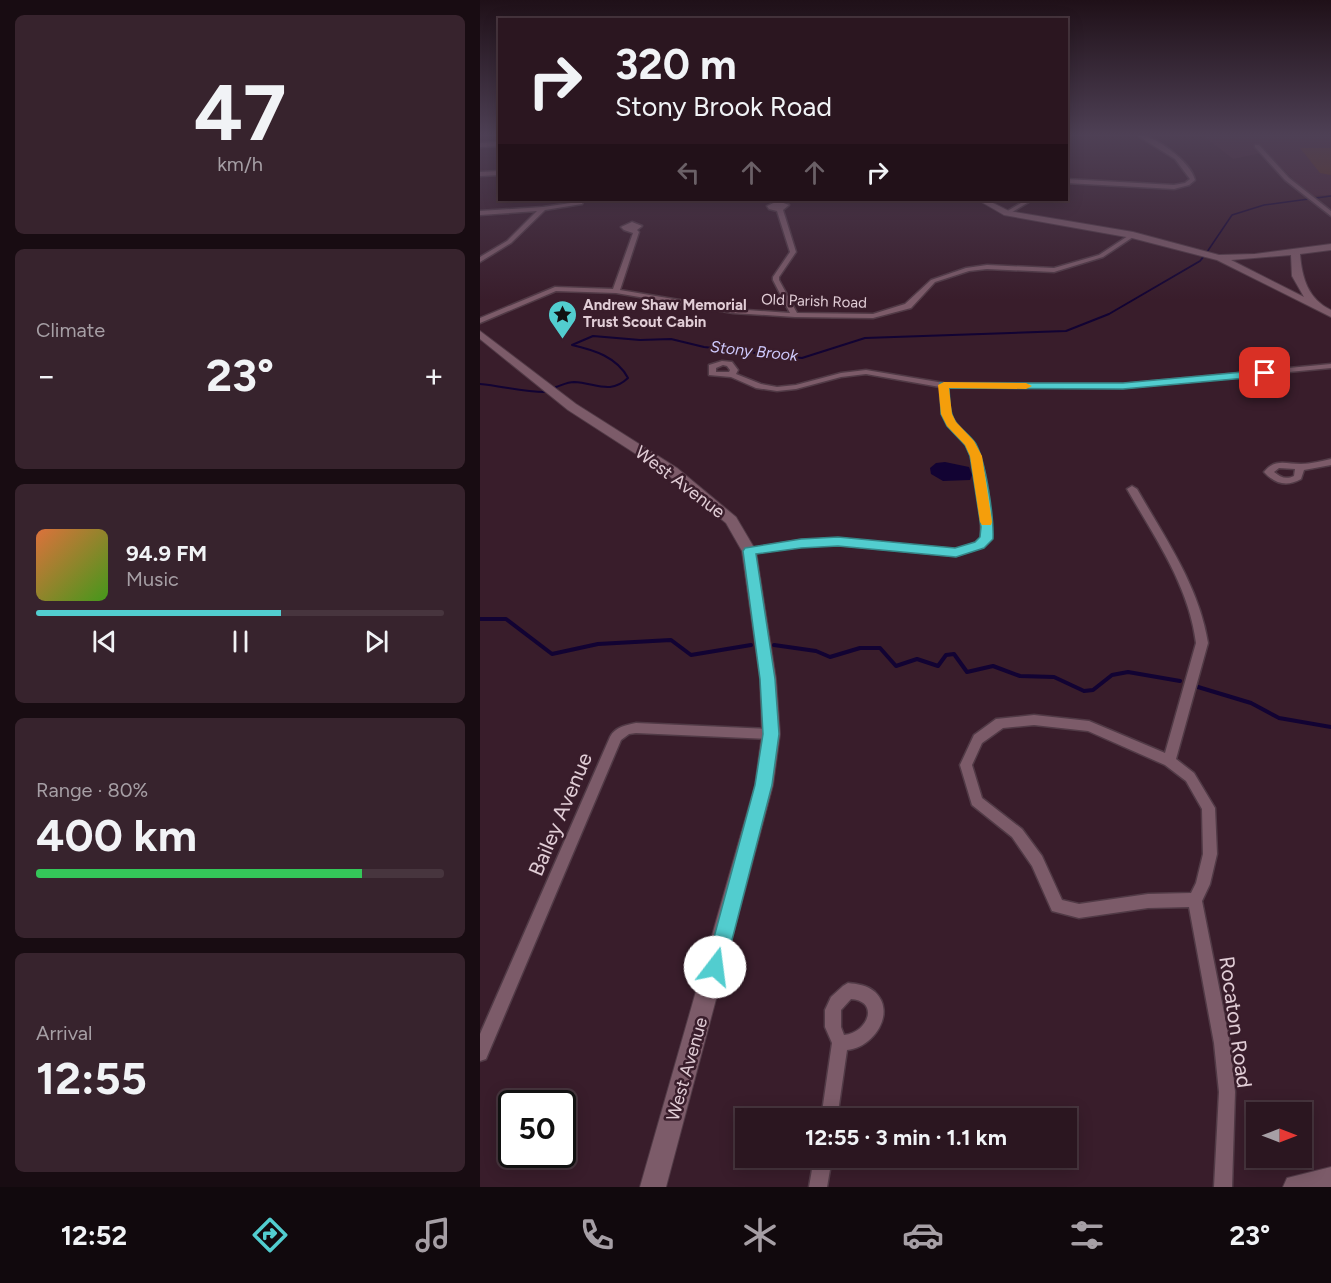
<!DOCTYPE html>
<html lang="en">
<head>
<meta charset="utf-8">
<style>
	:root { --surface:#2b1620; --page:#37232d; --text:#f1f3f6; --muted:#a69fa5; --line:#47353e; --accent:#52cdcf }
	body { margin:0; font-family:Figtree,sans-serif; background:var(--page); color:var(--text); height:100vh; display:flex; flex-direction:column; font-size:22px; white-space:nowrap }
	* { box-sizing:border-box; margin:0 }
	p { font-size:20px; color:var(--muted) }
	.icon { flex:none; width:33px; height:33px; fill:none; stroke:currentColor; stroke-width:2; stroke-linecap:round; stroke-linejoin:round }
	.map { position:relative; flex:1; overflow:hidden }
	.sheet { display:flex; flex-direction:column; gap:15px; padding:15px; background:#180c12; width:480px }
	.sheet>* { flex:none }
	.hud { position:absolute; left:18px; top:18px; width:570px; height:183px; border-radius:0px; box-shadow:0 3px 15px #0003,0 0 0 2px var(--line); background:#2b1620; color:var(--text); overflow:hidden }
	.needle { width:39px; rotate:90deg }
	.controls { position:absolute; left:766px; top:1102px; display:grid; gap:12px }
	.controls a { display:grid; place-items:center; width:66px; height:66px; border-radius:0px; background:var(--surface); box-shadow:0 3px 15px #0003,0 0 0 2px var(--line); font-size:30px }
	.speed { position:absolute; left:18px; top:1090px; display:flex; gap:12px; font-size:30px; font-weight:700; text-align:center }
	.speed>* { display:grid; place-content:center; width:78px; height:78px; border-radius:50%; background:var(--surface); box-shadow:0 3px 15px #0003,0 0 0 2px var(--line); line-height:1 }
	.speed .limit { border:3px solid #111; border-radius:9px; background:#fff; color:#111 }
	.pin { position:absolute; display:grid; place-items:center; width:51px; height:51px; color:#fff; margin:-26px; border-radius:12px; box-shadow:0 3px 9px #0006 }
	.me { position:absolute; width:66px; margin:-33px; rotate:15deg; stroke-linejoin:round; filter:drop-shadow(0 0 4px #0008) }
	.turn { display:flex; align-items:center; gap:21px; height:126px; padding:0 18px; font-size:27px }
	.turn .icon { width:78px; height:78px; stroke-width:2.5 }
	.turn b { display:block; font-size:42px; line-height:51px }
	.lanes { display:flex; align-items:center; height:57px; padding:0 18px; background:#0003; justify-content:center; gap:30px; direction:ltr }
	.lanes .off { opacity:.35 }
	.big { font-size:45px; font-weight:700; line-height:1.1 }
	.sheet .card { flex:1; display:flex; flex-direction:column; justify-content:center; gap:9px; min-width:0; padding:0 21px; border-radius:9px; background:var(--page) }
	.sheet .dial { align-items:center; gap:0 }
	.dial b { font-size:78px; line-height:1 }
	.song { display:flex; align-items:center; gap:18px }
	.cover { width:72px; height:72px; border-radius:9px; background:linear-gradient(135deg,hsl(20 70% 55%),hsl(100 70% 35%)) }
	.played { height:6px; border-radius:3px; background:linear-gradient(90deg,var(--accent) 60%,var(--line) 60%) }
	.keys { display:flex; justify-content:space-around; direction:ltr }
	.heat { display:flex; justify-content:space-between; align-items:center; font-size:33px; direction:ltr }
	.charge { height:9px; border-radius:4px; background:linear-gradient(90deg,#34c759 80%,var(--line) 0) }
	.trip { position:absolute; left:255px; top:1108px; width:342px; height:60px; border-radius:0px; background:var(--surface); box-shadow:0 3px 15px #0003,0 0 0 2px var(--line); font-weight:700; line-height:60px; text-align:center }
	.dock { display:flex; height:96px; justify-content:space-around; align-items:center; background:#11090d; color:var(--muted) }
	.dock .icon { width:42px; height:42px }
	.dock .selected { color:var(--accent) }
	.dock b { font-size:27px; color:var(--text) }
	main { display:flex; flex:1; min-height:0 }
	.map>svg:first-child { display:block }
	.built { fill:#472435 }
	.green { fill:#5d3318 }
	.water { fill:#120333 }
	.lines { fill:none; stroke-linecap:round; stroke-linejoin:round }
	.stream-far2 { stroke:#120333; stroke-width:1.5 }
	.stream-far1 { stroke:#120333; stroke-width:2 }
	.stream { stroke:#120333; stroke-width:4 }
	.street-casing { stroke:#513a46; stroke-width:3 }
	.secondary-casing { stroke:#513a46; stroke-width:2 }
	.street { fill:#7c5b69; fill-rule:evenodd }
	.secondary { fill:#7c5b69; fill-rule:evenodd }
	.route { fill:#52cdcf; stroke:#358587; stroke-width:1.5 }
	.slow { fill:#f59e0b }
	.labels { text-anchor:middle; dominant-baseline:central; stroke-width:5; stroke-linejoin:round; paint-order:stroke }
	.far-street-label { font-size:15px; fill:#e1cdd6; stroke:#391d2b }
	.far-poi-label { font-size:15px; font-weight:bold; fill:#e1cdd6; stroke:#391d2b; text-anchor:start }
	.far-water-label { font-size:16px; font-style:italic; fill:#cfcafd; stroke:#391d2b }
	.street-label { font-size:18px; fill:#e1cdd6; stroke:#391d2b }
	.near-street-label { font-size:21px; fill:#e1cdd6; stroke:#391d2b }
</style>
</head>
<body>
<main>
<section class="sheet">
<div class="card dial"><b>47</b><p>km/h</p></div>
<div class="card"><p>Climate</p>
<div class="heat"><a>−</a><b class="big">23°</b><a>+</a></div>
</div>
<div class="card">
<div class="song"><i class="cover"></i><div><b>94.9 FM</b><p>Music</p></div></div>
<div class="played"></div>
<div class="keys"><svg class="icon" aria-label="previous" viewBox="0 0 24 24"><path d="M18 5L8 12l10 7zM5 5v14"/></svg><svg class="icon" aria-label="pause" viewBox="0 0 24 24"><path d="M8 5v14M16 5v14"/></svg><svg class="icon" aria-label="next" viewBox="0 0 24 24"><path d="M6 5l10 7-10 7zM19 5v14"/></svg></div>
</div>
<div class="card"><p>Range · 80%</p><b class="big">400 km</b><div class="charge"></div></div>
<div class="card"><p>Arrival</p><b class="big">12:55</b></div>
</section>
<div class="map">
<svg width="851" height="1187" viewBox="0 0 851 1187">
	<rect width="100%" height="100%" fill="#391d2b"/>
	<!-- built -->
	<path class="built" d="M721,134H851V195L830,196L786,152L753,159Z"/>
	<!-- green -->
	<path class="green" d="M820,148H851V175L840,173Z"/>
	<!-- water -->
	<path class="water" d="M465,462L489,467L492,475L490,480L463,481L451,474L450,468L456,463Z"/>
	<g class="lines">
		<!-- stream-far2 -->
		<path class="stream-far2" d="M727,252L752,215L784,205L851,196"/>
		<!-- stream-far1 -->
		<path class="stream-far1" d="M0,384C22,386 43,392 65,392
			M76,387C82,385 88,382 94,382C116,383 130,395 148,378C137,357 114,350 92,345L113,336L160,340L191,339L224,347L322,358L385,338L586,331L629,314L720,261L724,256"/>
		<!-- stream -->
		<path class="stream" d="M0,619H26L72,654L118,644L191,640L211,655L271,645
			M294,645L336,651L350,657L380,648H400L416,666L437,659L458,666L466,655L474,654L487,672L513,666L540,676L574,677L604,691L613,690L632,675L648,672L700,681
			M718,687L771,703L799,718L851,727"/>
		<defs>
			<path id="street" d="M655,134C674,134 711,162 715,180L709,185L694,189L586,183V179L694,185L705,183L710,179L695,159Z
				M20,142V146L0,147V143Z
				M775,145H779L809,178L851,211V216L805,180L775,147Z
				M20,171V175L0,176V172Z
				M98,200H104L102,204L65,210L31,243L0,262V257L27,241L57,211L0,215V211L63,207L98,202Z
				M546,200H552L529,214L524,213Z
				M298,201L309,205L303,210L316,252L299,277V280L317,313L393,314L425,304L451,280L486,268L507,265L574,268L619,255L651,234L656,235L623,257L574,272L507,269L489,271L455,282L431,308L393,318L315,317L253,313L136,293L76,291L0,323V318L75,287L133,289L153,233L144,230L141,227L152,222L162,226L157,230L159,232L140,290L253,309L310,313L293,280V277L310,252L297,211L289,209L287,206Z
				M242,361L252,362L258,370L256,374L281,384L297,387L316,385L361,373L386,370L464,383L643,384L851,364V368L643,388L468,387C468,400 468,413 476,423C483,432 491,438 496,448C509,475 511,510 511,539L503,547L476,556L358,545L321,546L269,554L264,551L265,549L321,540L358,539L476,549L495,543L501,538C501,509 499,476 488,449C485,441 479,436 473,431C461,418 460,404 460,387L386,374L361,377L316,389L297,391L276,388L251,377L229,375V365ZM243,365L247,366L250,370L249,372H236V368Z
				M851,459V465L824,470L821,479C807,487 795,484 784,472C795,458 806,464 821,464C831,464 841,461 851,459ZM799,468L815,469L814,476C806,480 800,477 794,472Z
				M652,486L657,489C685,538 719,586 728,643L696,759L714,773L735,808L737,854L730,884L722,901L750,1043L755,1092L752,1187H734L739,1092L734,1043L709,907L668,908L599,918L572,911L552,866L532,837L492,805L480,765L494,735L516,719L554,715L609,721L685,753L716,643C709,586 675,538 647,489ZM554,725L608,731L685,765L706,781L722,809L723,854L716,883L711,893L668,894L599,904L582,900L562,856L542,829L502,798L492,765L502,743L523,728Z
				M156,723L291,729L295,730L297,734L295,738L291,739L156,733L149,734L141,740L6,1059L0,1061V1034L130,737C135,727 146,725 156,723Z
				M368,983C377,984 387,985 395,992C417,1013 393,1048 367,1050L357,1119H341L352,1043L345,1027V1010L351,997L363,986ZM371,999C400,1001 388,1033 364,1035L361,1027V1010Z
				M334,1158H352L347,1187H329Z"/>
			<path id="secondary" d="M498,200H507L529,211L653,232L739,255L775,254L851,244V250L820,254C822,278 828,299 851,310V317L737,260L652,238L524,215ZM811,255L812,276L824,297L751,260Z
				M0,331L96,404L197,468L256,517L276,551L296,679L300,734L293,785L186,1187H160L275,785L282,734L280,679L262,551L246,523L187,474L88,410L0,339Z
				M851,1167V1187H803L807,1178Z"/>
		</defs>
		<!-- street casing -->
		<use href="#street" class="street-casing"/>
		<!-- secondary casing -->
		<use href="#secondary" class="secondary-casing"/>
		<!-- street -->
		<use href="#street" class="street"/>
		<!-- secondary -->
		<use href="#secondary" class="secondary"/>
	</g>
	<!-- sky -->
	<linearGradient id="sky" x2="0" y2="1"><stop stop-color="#1f1018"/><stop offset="0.45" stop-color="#4e4055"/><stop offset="1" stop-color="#4e4055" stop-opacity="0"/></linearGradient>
	<rect width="851" height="300" fill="url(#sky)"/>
	<!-- route -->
	<path class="route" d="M785,370L790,373L788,376L643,389L469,388C470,400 469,414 477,424C483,431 491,436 496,444C506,462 514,518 513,539L504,548L476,557L358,546L321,548L276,554L295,679L299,734L292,785L245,967L242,974L235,977L228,974L226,967L275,785L283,734L280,679L263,551L265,548L321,539L358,537L475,548L495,542L500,537L501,527L490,456L485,445L467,426L461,414L460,383H643Z"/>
	<!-- slow -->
	<path class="slow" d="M464,382L546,383L552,386L546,389L469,388L472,414L476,422L494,441L502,456L512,522L511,525H502L500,522L490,456L485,445L467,426L461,414L458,385Z"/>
	<!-- icons -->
	<defs>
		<symbol id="sight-pin" viewBox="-11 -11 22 30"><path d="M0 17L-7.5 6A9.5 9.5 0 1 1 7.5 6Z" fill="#52cdcf" stroke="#391d2b"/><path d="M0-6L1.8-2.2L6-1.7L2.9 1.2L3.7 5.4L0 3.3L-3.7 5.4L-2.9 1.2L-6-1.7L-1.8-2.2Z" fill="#111"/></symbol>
	</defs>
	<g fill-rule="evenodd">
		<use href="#sight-pin" x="66" y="298" width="33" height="45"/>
	</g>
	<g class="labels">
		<!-- far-street labels -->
		<g class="far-street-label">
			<text transform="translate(334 301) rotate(2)">Old Parish Road</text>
		</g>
		<!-- far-poi labels -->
		<g class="far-poi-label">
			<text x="103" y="305">Andrew Shaw Memorial<tspan x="103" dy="17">Trust Scout Cabin</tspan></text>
		</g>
		<!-- far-water labels -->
		<g class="far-water-label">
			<text transform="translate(274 351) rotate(6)">Stony Brook</text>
		</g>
		<!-- street labels -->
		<g class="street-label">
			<text transform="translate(200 482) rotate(37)">West Avenue</text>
			<text transform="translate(207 1069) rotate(-74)">West Avenue</text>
		</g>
		<!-- near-street labels -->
		<g class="near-street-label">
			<text transform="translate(80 814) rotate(-67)">Bailey Avenue</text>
			<text transform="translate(756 1022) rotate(82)">Rocaton Road</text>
		</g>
	</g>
</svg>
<div class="controls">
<a><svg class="needle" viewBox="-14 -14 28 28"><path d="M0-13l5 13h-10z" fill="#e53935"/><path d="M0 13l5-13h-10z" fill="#a69fa5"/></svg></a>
</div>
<div class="speed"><div class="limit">50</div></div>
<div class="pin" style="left:785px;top:373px;background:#d93025"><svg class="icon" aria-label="arrive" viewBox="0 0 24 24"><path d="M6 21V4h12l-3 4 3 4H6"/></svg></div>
<svg class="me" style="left:235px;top:967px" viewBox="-20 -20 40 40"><circle r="19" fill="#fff"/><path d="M0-13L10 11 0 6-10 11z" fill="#52cdcf"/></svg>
<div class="trip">12:55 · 3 min · 1.1 km</div>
<div class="hud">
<div class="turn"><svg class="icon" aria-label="right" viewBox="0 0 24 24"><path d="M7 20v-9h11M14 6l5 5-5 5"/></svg><div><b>320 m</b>Stony Brook Road</div></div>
<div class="lanes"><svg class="icon off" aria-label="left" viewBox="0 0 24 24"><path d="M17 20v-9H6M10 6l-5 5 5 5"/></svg><svg class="icon off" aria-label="ahead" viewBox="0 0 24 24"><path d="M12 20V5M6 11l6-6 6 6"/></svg><svg class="icon off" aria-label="ahead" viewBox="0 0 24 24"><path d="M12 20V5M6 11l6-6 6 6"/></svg><svg class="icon" aria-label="right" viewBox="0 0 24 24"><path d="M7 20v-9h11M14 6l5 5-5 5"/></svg></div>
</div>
</div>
</main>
<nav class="dock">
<b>12:52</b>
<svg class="icon selected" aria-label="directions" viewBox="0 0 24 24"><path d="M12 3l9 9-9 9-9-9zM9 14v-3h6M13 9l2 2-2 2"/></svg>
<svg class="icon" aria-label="music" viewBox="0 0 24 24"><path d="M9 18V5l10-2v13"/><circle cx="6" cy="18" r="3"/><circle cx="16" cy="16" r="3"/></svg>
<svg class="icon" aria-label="phone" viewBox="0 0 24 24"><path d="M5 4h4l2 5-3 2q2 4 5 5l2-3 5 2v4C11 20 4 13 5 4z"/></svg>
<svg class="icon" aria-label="climate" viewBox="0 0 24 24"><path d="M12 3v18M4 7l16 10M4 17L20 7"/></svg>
<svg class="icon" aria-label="car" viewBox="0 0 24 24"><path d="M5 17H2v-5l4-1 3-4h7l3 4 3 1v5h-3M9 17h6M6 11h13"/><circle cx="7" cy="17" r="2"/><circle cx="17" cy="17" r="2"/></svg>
<svg class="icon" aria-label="filters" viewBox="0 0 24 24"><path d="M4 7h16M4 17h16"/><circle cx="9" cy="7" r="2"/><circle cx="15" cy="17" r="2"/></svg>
<b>23°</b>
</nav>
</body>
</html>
